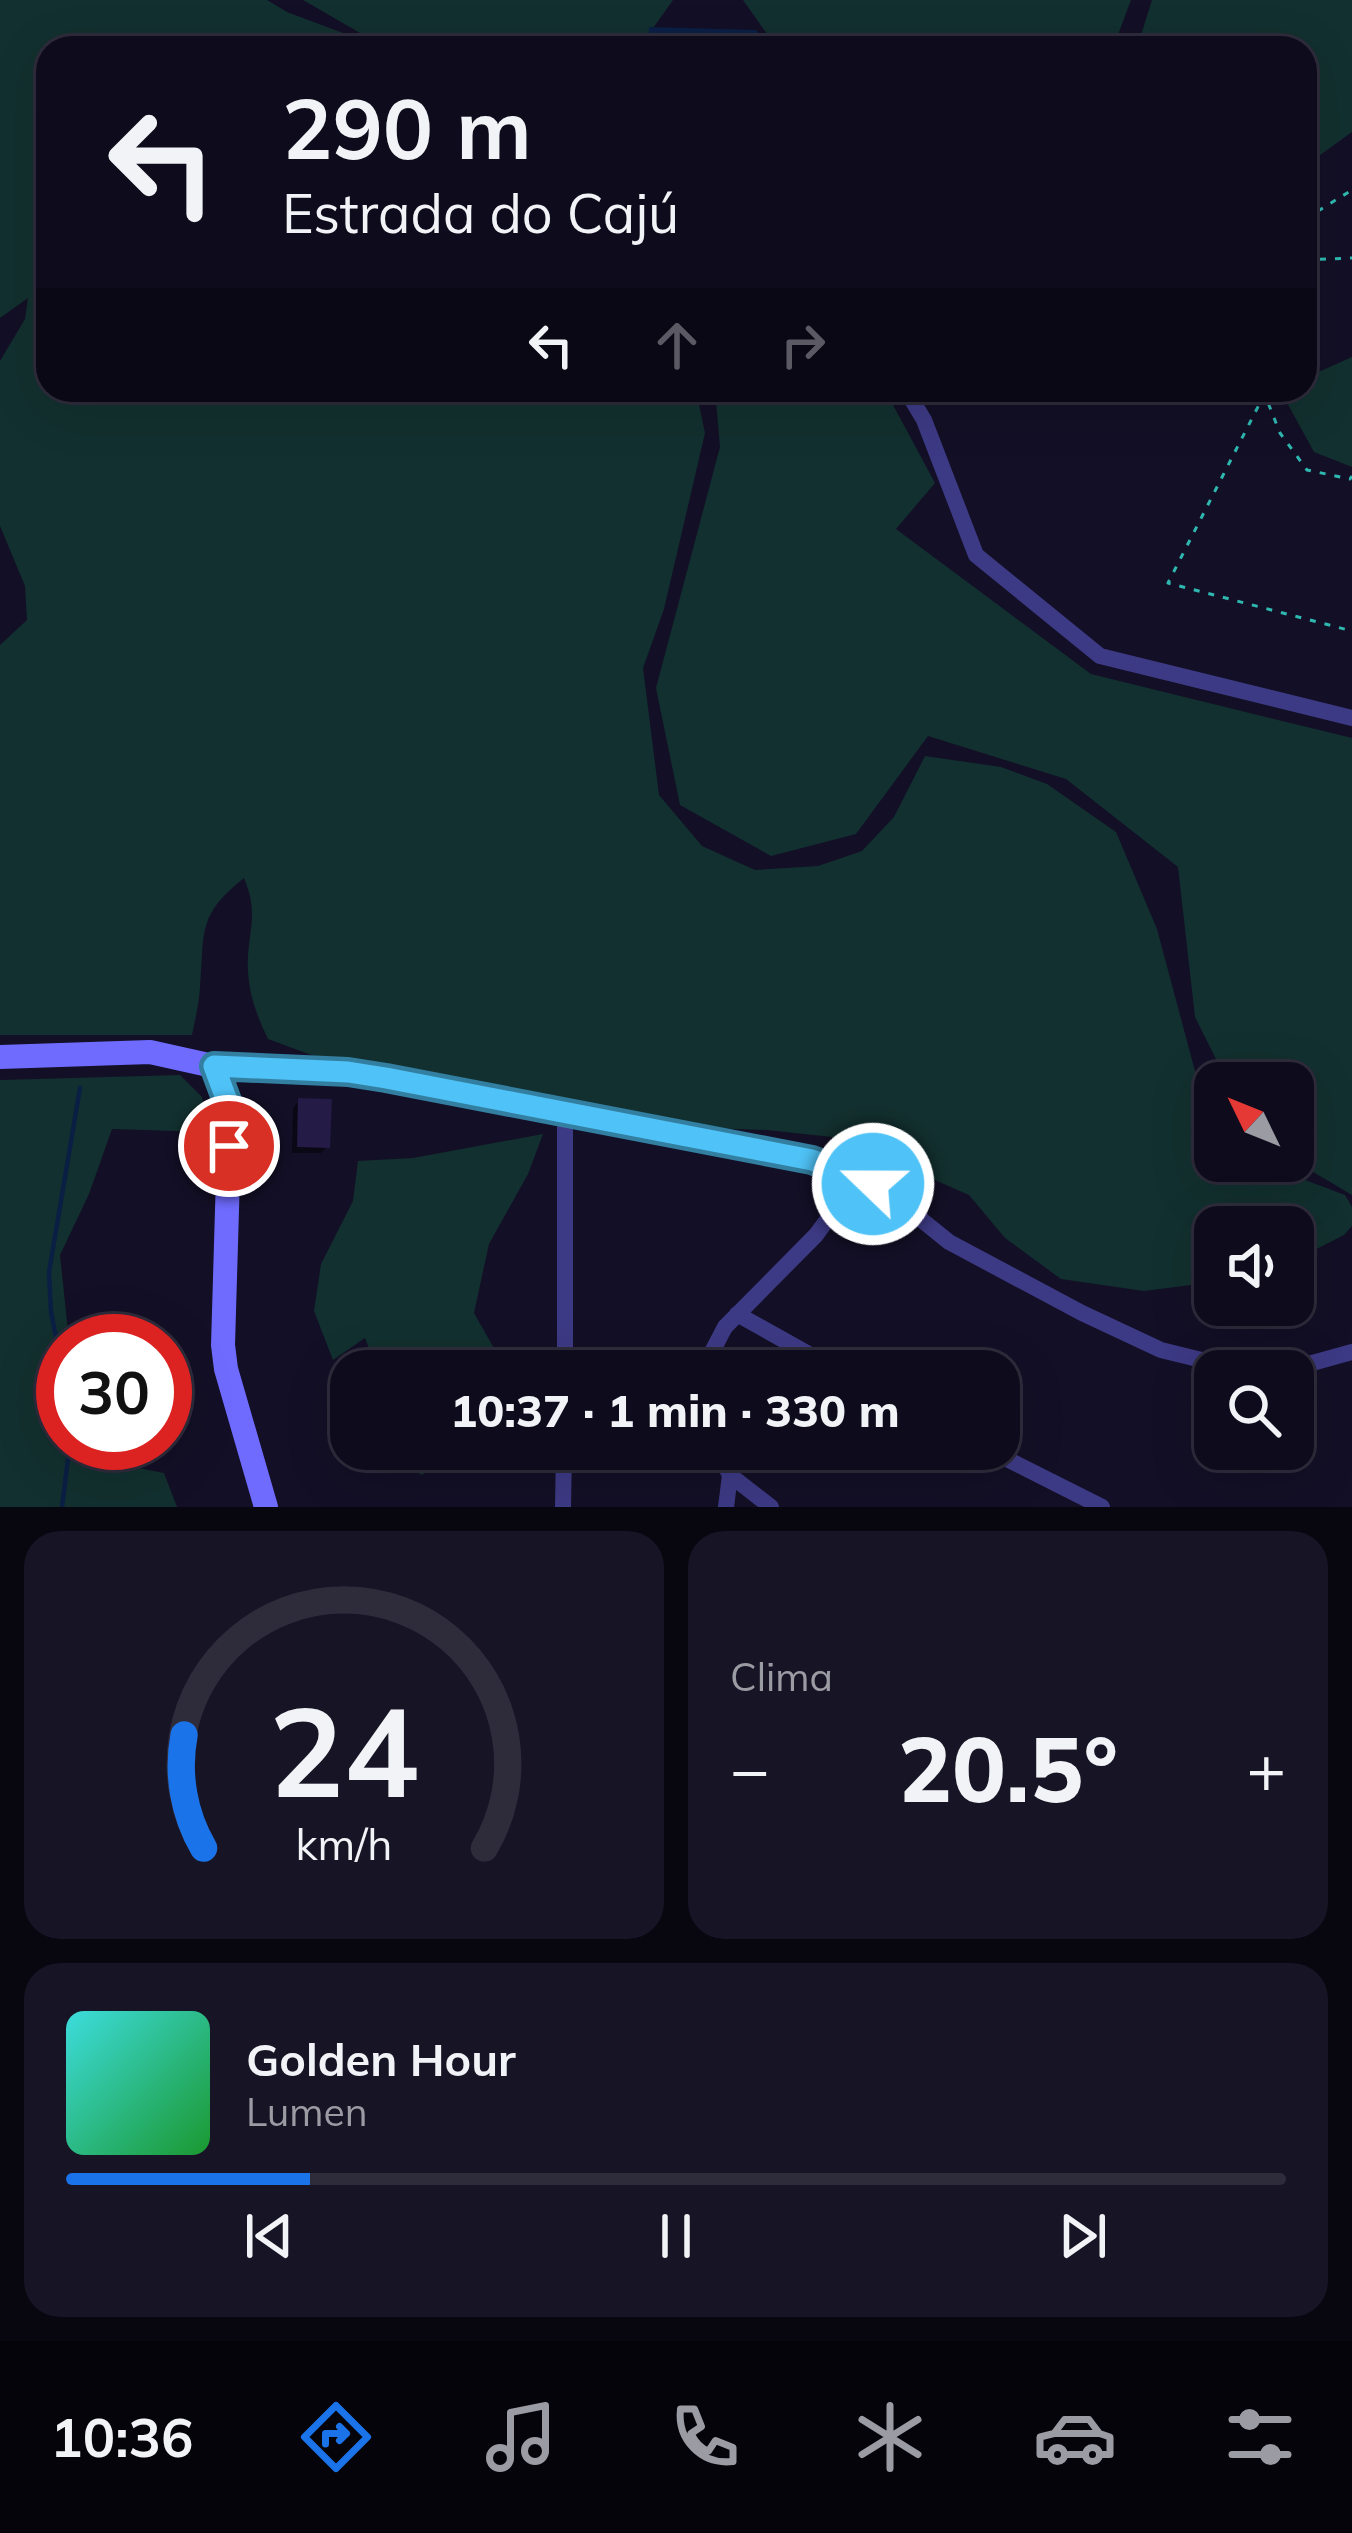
<!DOCTYPE html>
<html lang="pt">
<head>
<meta charset="utf-8">
<style>
	:root { --surface:#0e0b1c; --page:#171425; --text:#f1f3f6; --muted:#9b9ba3; --line:#2e2b3b; --accent:#1a73e8 }
	body { margin:0; font-family:Mulish,sans-serif; background:var(--page); color:var(--text); height:100vh; display:flex; flex-direction:column; font-size:45px; white-space:nowrap }
	* { box-sizing:border-box; margin:0 }
	p { font-size:39px; color:var(--muted) }
	.icon { flex:none; width:66px; height:66px; fill:none; stroke:currentColor; stroke-width:2; stroke-linecap:round; stroke-linejoin:round }
	.map { position:relative; height:1507px; overflow:hidden }
	.details { display:flex; flex-direction:column; gap:24px; padding:24px; background:#08060f; flex:1 }
	.details>* { flex:none }
	.top-card { position:absolute; left:36px; top:36px; width:1281px; height:366px; border-radius:36px; box-shadow:0 12px 48px #0002,0 0 0 3px var(--line); background:#0e0b1c; color:var(--text); overflow:hidden }
	.needle { width:78px; rotate:313deg }
	.tools { position:absolute; left:1194px; top:1062px; display:grid; gap:24px }
	.tools a { display:grid; place-items:center; width:120px; height:120px; border-radius:24px; background:var(--surface); box-shadow:0 12px 48px #0002,0 0 0 3px var(--line); font-size:60px }
	.speed { position:absolute; left:36px; top:1314px; display:flex; gap:24px; font-size:60px; font-weight:700; text-align:center }
	.speed>* { display:grid; place-content:center; width:156px; height:156px; border-radius:50%; background:var(--surface); box-shadow:0 12px 48px #0002,0 0 0 3px var(--line); line-height:1 }
	.speed .limit { border:18px solid #d22; background:#fff; color:#111 }
	.pin { position:absolute; display:grid; place-items:center; width:102px; height:102px; color:#fff; margin:-51px; border:6px solid #fff; border-radius:50%; box-shadow:0 3px 12px #0007 }
	.me { position:absolute; width:132px; margin:-66px; rotate:292deg; stroke-linejoin:round; filter:drop-shadow(0 0 9px #0008) }
	.turn { display:flex; align-items:center; gap:42px; height:252px; padding:0 48px; font-size:54px }
	.turn .icon { width:156px; height:156px; stroke-width:2.5 }
	.turn b { display:block; font-size:84px; line-height:102px }
	.lanes { display:flex; align-items:center; height:114px; padding:0 48px; background:#0003; justify-content:center; gap:60px; direction:ltr }
	.lanes .off { opacity:.35 }
	.big { font-size:90px; font-weight:800; line-height:1.1 }
	.details .card { flex:1; display:flex; flex-direction:column; justify-content:center; gap:18px; min-width:0; padding:0 42px; border-radius:36px; background:var(--page) }
	.details .dial { align-items:center; gap:0 }
	.dial svg { height:312px; overflow:visible; fill:none; stroke:var(--line); stroke-width:7; stroke-linecap:round; text-anchor:middle }
	.dial text { fill:var(--text); stroke:none }
	.song { display:flex; align-items:center; gap:36px }
	.cover { width:144px; height:144px; border-radius:18px; background:linear-gradient(135deg,hsl(180 70% 55%),hsl(130 70% 35%)) }
	.played { height:12px; border-radius:6px; background:linear-gradient(90deg,var(--accent) 20%,var(--line) 20%) }
	.keys { display:flex; justify-content:space-around; direction:ltr }
	.heat { display:flex; justify-content:space-between; align-items:center; font-size:66px; direction:ltr }
	.details .tiles { flex:1; display:grid; gap:24px; grid-template-columns:1fr 1fr }
	.card:last-child { grid-column:span 2 }
	.trip { position:absolute; left:330px; top:1350px; width:690px; height:120px; border-radius:36px; background:var(--surface); box-shadow:0 12px 48px #0002,0 0 0 3px var(--line); font-weight:800; line-height:120px; text-align:center }
	.tabs { display:flex; height:192px; justify-content:space-around; align-items:center; background:#06040b; color:var(--muted) }
	.tabs .icon { width:84px; height:84px }
	.tabs .selected { color:var(--accent) }
	.tabs b { font-size:54px; color:var(--text) }
	.map>svg:first-child { display:block }
	.green { fill:#12302f }
	.water { fill:#0a1f44 }
	.shadow { fill:#0007 }
	.lines { fill:none; stroke-linecap:round; stroke-linejoin:round }
	.stream { stroke:#0a1f44; stroke-width:4.5 }
	.building { fill:#241b47 }
	.path { stroke:#2fb8b0; stroke-width:3; stroke-dasharray:6 9; stroke-linecap:butt }
	.street { stroke:#3d3a85; stroke-width:16 }
	.secondary { stroke:#6f6bff; stroke-width:24 }
	.route-casing { stroke:#337fa1; stroke-width:30 }
	.route { stroke:#4fc3f7; stroke-width:21 }
</style>
</head>
<body>
<div class="map">
<svg width="1352" height="1507" viewBox="0 0 1352 1507">
	<rect width="100%" height="100%" fill="#130f26"/>
	<!-- green -->
	<path class="green" d="M0,0H267L287,12L383,48H48V390H696L705,433L664,609L643,668L659,795L702,846L755,870L818,866L862,851L894,817L925,756L1001,767L1047,784L1116,832L1157,929L1203,1101L1215,1119V1161H1255L1345,1195L1352,1207V1226L1344,1235L1293,1261V1227H1215V1282L1144,1291L1061,1279L1005,1238L969,1195L912,1170L869,1141L767,1130L705,1128L314,1056L268,1039C255,1013 246,985 248,955C251,922 257,910 244,878C196,916 205,933 200,988C199,1004 195,1020 192,1035H0V645L27,620L25,586L0,526V361L25,319L28,298L0,318Z
		M303,0H673L639,48H386Z
		M743,0H1131L1113,48H777Z
		M1152,0H1352V132L1305,166V48H1137Z
		M1352,357V467L1314,452L1280,390H1305V378Z
		M715,390H885L935,483L896,529L1091,674L1352,738V1195L1293,1160V1083H1228L1195,1017L1178,867L1066,779L928,736L856,834L771,856L680,805L656,688L720,447Z
		M180,1075L202,1097L207,1132L112,1129L89,1194L60,1255L69,1341H63V1443H90L94,1459L164,1473L177,1507H0V1080Z
		M543,1134L528,1174L489,1244L474,1313L507,1371H378L365,1338L333,1360L314,1311L321,1264L353,1201L358,1161L413,1158Z
		M401,1449H495L494,1458L476,1463L447,1451L422,1475L404,1465Z"/>
	<!-- water -->
	<path class="water" d="M649,27L756,30L774,48H648Z"/>
	<!-- shadow -->
	<path class="shadow" d="M299,1101L327,1147L321,1153H292L293,1108Z"/>
	<g class="lines">
		<!-- stream -->
		<path class="stream" d="M63,1373L51,1312L49,1272L80,1088
			M62,1507L70,1443"/>
	</g>
	<!-- building -->
	<path class="building" d="M298,1098L332,1099L330,1148L297,1147Z"/>
	<g class="lines">
		<!-- path -->
		<path class="path" d="M1305,219L1352,190
			M1305,260L1352,258
			M1263,390L1280,433L1307,470L1350,479L1352,476
			M1265,393L1168,583L1352,631"/>
		<!-- street -->
		<path class="street" d="M906,390L924,420L976,555L1100,656L1352,718
			M213,1066L348,1072L812,1160L887,1192L949,1242L1082,1313L1161,1350L1226,1366L1305,1365L1352,1352
			M737,1314L839,1371
			M565,1371V1113
			M702,1371L725,1327L816,1235L858,1178
			M716,1449L730,1475L726,1507
			M987,1449L1102,1507
			M730,1475L771,1507
			M563,1507L564,1449"/>
		<!-- secondary -->
		<path class="secondary" d="M0,1057L150,1052L213,1066L230,1109L223,1345L226,1369L266,1507"/>
	</g>
	<g class="lines">
		<defs>
			<path id="route" d="M229,1146L230,1109L214,1066L348,1072L386,1078L812,1160L873,1184"/>
		</defs>
		<!-- route casing -->
		<use href="#route" class="route-casing"/>
		<!-- route -->
		<use href="#route" class="route"/>
	</g>
</svg>
<div class="tools">
<a><svg class="needle" viewBox="-14 -14 28 28"><path d="M0-13l5 13h-10z" fill="#e53935"/><path d="M0 13l5-13h-10z" fill="#9b9ba3"/></svg></a>
<a><svg class="icon" aria-label="sound" viewBox="0 0 24 24"><path d="M4 9h4l5-4v14l-5-4H4zM17 9q2 3 0 6"/></svg></a>
<a><svg class="icon" aria-label="search" viewBox="0 0 24 24"><circle cx="10" cy="10" r="6"/><path d="M15 15l6 6"/></svg></a>
</div>
<div class="speed"><div class="limit">30</div></div>
<div class="pin" style="left:229px;top:1146px;background:#d93025"><svg class="icon" aria-label="arrive" viewBox="0 0 24 24"><path d="M6 21V4h12l-3 4 3 4H6"/></svg></div>
<svg class="me" style="left:873px;top:1184px" viewBox="-20 -20 40 40"><circle r="17" fill="#4fc3f7" stroke="#fff" stroke-width="3"/><path d="M0-11L8 9 0 5-8 9z" fill="#fff"/></svg>
<div class="trip">10:37 · 1 min · 330 m</div>
<div class="top-card">
<div class="turn"><svg class="icon" aria-label="left" viewBox="0 0 24 24"><path d="M17 20v-9H6M10 6l-5 5 5 5"/></svg><div><b>290 m</b>Estrada do Cajú</div></div>
<div class="lanes"><svg class="icon" aria-label="left" viewBox="0 0 24 24"><path d="M17 20v-9H6M10 6l-5 5 5 5"/></svg><svg class="icon off" aria-label="ahead" viewBox="0 0 24 24"><path d="M12 20V5M6 11l6-6 6 6"/></svg><svg class="icon off" aria-label="right" viewBox="0 0 24 24"><path d="M7 20v-9h11M14 6l5 5-5 5"/></svg></div>
</div>
</div>
<section class="details">
<div class="tiles">
<div class="card dial"><svg viewBox="0 0 100 80">
<path d="M14 69A42 42 0 1 1 86 69"/>
<path d="M14 69A42 42 0 0 1 9 40" stroke="#1a73e8"/>
<text x="50" y="56" font-size="32" font-weight="700">24</text>
<text x="50" y="72" font-size="11">km/h</text>
</svg></div>
<div class="card"><p>Clima</p>
<div class="heat"><a>−</a><b class="big">20.5°</b><a>+</a></div>
</div>
<div class="card">
<div class="song"><i class="cover"></i><div><b>Golden Hour</b><p>Lumen</p></div></div>
<div class="played"></div>
<div class="keys"><svg class="icon" aria-label="previous" viewBox="0 0 24 24"><path d="M18 5L8 12l10 7zM5 5v14"/></svg><svg class="icon" aria-label="pause" viewBox="0 0 24 24"><path d="M8 5v14M16 5v14"/></svg><svg class="icon" aria-label="next" viewBox="0 0 24 24"><path d="M6 5l10 7-10 7zM19 5v14"/></svg></div>
</div>
</div>
</section>
<nav class="tabs">
<b>10:36</b>
<svg class="icon selected" aria-label="directions" viewBox="0 0 24 24"><path d="M12 3l9 9-9 9-9-9zM9 14v-3h6M13 9l2 2-2 2"/></svg>
<svg class="icon" aria-label="music" viewBox="0 0 24 24"><path d="M9 18V5l10-2v13"/><circle cx="6" cy="18" r="3"/><circle cx="16" cy="16" r="3"/></svg>
<svg class="icon" aria-label="phone" viewBox="0 0 24 24"><path d="M5 4h4l2 5-3 2q2 4 5 5l2-3 5 2v4C11 20 4 13 5 4z"/></svg>
<svg class="icon" aria-label="climate" viewBox="0 0 24 24"><path d="M12 3v18M4 7l16 10M4 17L20 7"/></svg>
<svg class="icon" aria-label="car" viewBox="0 0 24 24"><path d="M5 17H2v-5l4-1 3-4h7l3 4 3 1v5h-3M9 17h6M6 11h13"/><circle cx="7" cy="17" r="2"/><circle cx="17" cy="17" r="2"/></svg>
<svg class="icon" aria-label="filters" viewBox="0 0 24 24"><path d="M4 7h16M4 17h16"/><circle cx="9" cy="7" r="2"/><circle cx="15" cy="17" r="2"/></svg>
</nav>
</body>
</html>
